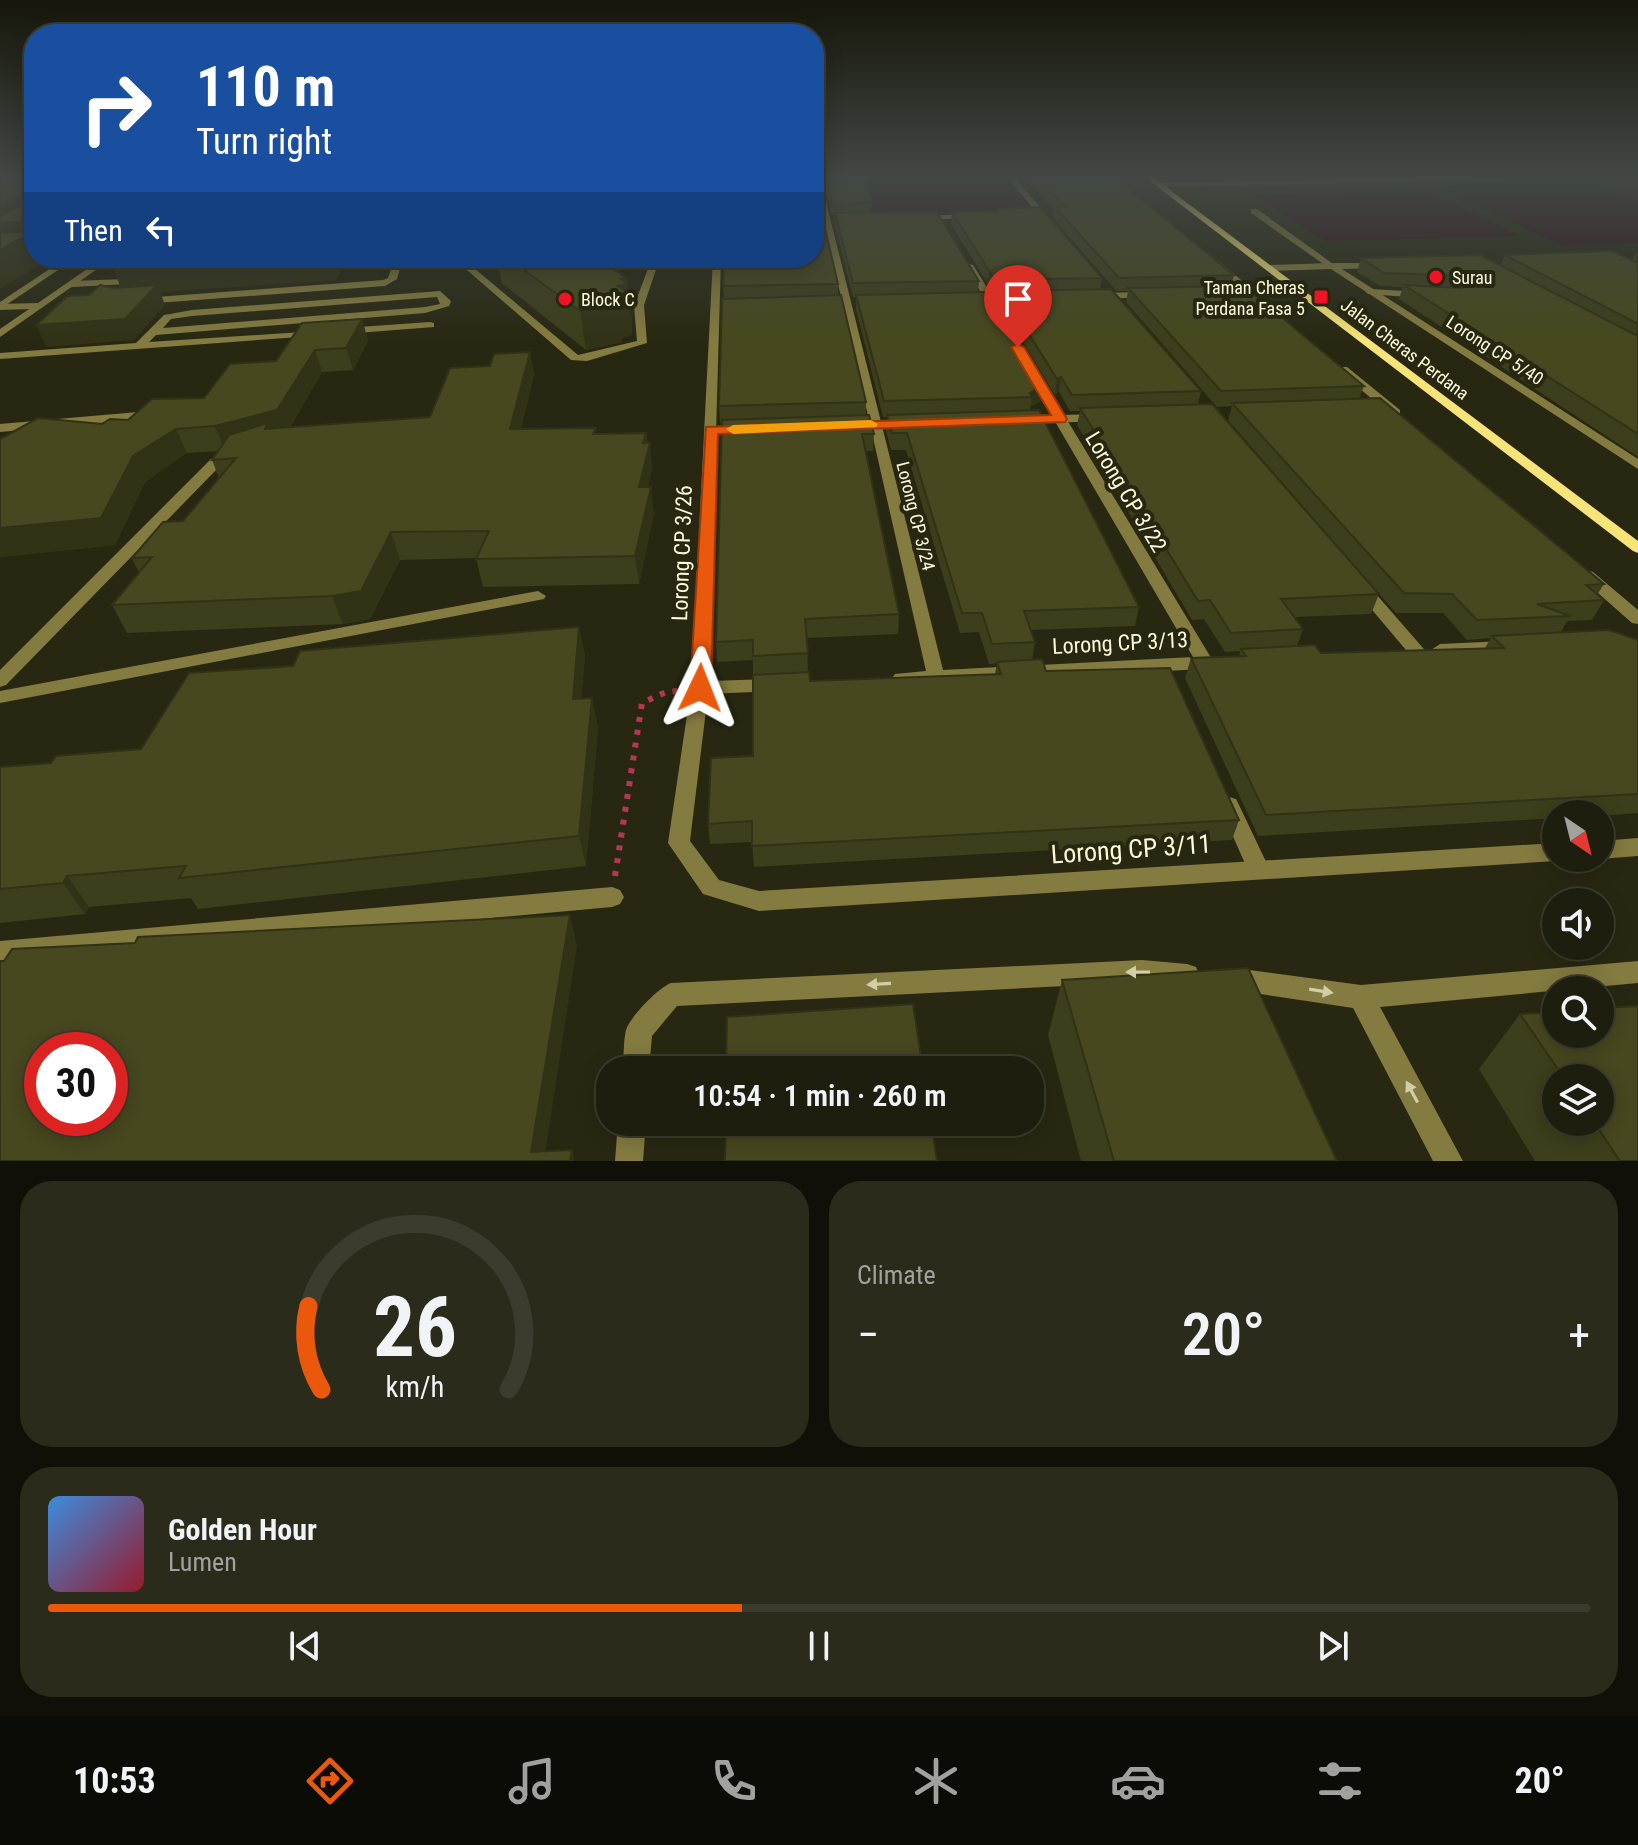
<!DOCTYPE html>
<html lang="en">
<head>
<meta charset="utf-8">
<style>
	:root { --surface:#1e1e0e; --page:#2b2b1c; --text:#f1f3f6; --muted:#a1a29e; --line:#3c3c2e; --accent:#ea580c }
	body { margin:0; font-family:"Roboto Condensed",sans-serif; background:var(--page); color:var(--text); height:100vh; display:flex; flex-direction:column; font-size:30px; white-space:nowrap }
	* { box-sizing:border-box; margin:0 }
	p { font-size:26px; color:var(--muted) }
	.icon { flex:none; width:44px; height:44px; fill:none; stroke:currentColor; stroke-width:2; stroke-linecap:round; stroke-linejoin:round }
	.map { position:relative; height:1161px; overflow:hidden }
	.details { display:flex; flex-direction:column; gap:20px; padding:20px; background:#101008; flex:1 }
	.details>* { flex:none }
	.banner { position:absolute; left:24px; top:24px; width:800px; height:244px; border-radius:32px; box-shadow:0 4px 20px #0003,0 0 0 2px var(--line); background:#1a4fa0; color:#fff; overflow:hidden }
	.needle { width:52px; rotate:145deg }
	.tools { position:absolute; left:1542px; top:800px; display:grid; gap:16px }
	.tools a { display:grid; place-items:center; width:72px; height:72px; border-radius:50%; background:var(--surface); box-shadow:0 4px 20px #0003,0 0 0 2px var(--line); font-size:40px }
	.speed { position:absolute; left:24px; top:1032px; display:flex; gap:16px; font-size:40px; font-weight:700; text-align:center }
	.speed>* { display:grid; place-content:center; width:104px; height:104px; border-radius:50%; background:var(--surface); box-shadow:0 4px 20px #0003,0 0 0 2px var(--line); line-height:1 }
	.speed .limit { border:12px solid #d22; background:#fff; color:#111 }
	.pin { position:absolute; display:grid; place-items:center; width:68px; height:68px; color:#fff; margin:-82px -34px; border-radius:50% 50% 50% 0; rotate:-45deg; box-shadow:0 0 8px #0007 }
	.pin .icon { rotate:45deg }
	.me { position:absolute; width:88px; margin:-44px; rotate:2deg; stroke-linejoin:round; filter:drop-shadow(0 0 6px #0008) }
	.turn { display:flex; align-items:center; gap:28px; height:168px; padding:0 40px; font-size:36px }
	.turn .icon { width:104px; height:104px; stroke-width:2.5 }
	.turn b { display:block; font-size:56px; line-height:68px }
	.then { display:flex; align-items:center; height:76px; padding:0 40px; background:#0003; gap:16px; font-size:30px }
	.big { font-size:60px; font-weight:600; line-height:1.1 }
	.details .widget { flex:1; display:flex; flex-direction:column; justify-content:center; gap:12px; min-width:0; padding:0 28px; border-radius:32px; background:var(--page) }
	.details .dial { align-items:center; gap:0 }
	.dial svg { height:208px; overflow:visible; fill:none; stroke:var(--line); stroke-width:7; stroke-linecap:round; text-anchor:middle }
	.dial text { fill:var(--text); stroke:none }
	.song { display:flex; align-items:center; gap:24px }
	.cover { width:96px; height:96px; border-radius:12px; background:linear-gradient(135deg,hsl(210 70% 55%),hsl(350 70% 35%)) }
	.played { height:8px; border-radius:4px; background:linear-gradient(90deg,var(--accent) 45%,var(--line) 45%) }
	.keys { display:flex; justify-content:space-around; direction:ltr }
	.heat { display:flex; justify-content:space-between; align-items:center; font-size:44px; direction:ltr }
	.details .tiles { flex:1; display:grid; gap:20px; grid-template-columns:1fr 1fr }
	.widget:last-child { grid-column:span 2 }
	.trip { position:absolute; left:596px; top:1056px; width:448px; height:80px; border-radius:32px; background:var(--surface); box-shadow:0 4px 20px #0003,0 0 0 2px var(--line); font-weight:600; line-height:80px; text-align:center }
	.menu { display:flex; height:128px; justify-content:space-around; align-items:center; background:#0c0c06; color:var(--muted) }
	.menu .icon { width:56px; height:56px }
	.menu .current { color:var(--accent) }
	.menu b { font-size:36px; color:var(--text) }
	.map>svg:first-child { display:block }
	.green { fill:#32151b }
	.lines { fill:none; stroke-linecap:round; stroke-linejoin:round }
	.path { stroke:#b43855; stroke-width:6; stroke-dasharray:5 8; stroke-linecap:butt }
	.lane { fill:#847b40; fill-rule:evenodd }
	.street { fill:#847b40; fill-rule:evenodd }
	.secondary { fill:#f7e478; fill-rule:evenodd }
	.wall { fill:#3d3e1b; fill-rule:evenodd }
	.shaded-wall { fill:#323216 }
	.building { fill:#47481f; stroke:#323216; stroke-width:2; fill-rule:evenodd }
	.oneway { fill:#d3cea5 }
	.route { fill:#ea580c; stroke:#983908; stroke-width:2 }
	.slow { fill:#f59e0b }
	.poi-dot { fill:#f11323; stroke:#282812; stroke-width:3 }
	.labels { text-anchor:middle; dominant-baseline:central; stroke-width:8; stroke-linejoin:round; paint-order:stroke }
	.far-poi-label { font-size:18px; fill:#fdfbdb; stroke:#282812; text-anchor:start }
	.far-street-label { font-size:18px; fill:#fdfbdb; stroke:#282812 }
	.street-label { font-size:22px; fill:#fdfbdb; stroke:#282812 }
	.near-street-label { font-size:26px; fill:#fdfbdb; stroke:#282812 }
</style>
</head>
<body>
<div class="map">
<svg width="1638" height="1161" viewBox="0 0 1638 1161">
	<rect width="100%" height="100%" fill="#282812"/>
	<!-- green -->
	<path class="green" d="M832,178H1010L1036,210L843,215Z
		M1591,182L1638,200V243L1561,245L1434,185Z
		M1426,191L1521,236L1326,241L1253,195Z"/>
	<g class="lines">
		<!-- path -->
		<path class="path" d="M615,876L642,703L666,692L678,691"/>
		<!-- lane -->
		<path class="lane" d="M1251,209H1257L1336,266L1329,268L1251,213Z
			M972,214L975,218L920,220L916,218L920,216Z
			M66,258H76L0,309V302Z
			M395,258H403L397,279L385,286L143,304L138,301L143,298L383,280L388,278Z
			M453,258H462L578,355L637,341L634,306L628,300L637,298L652,258H660L644,305L647,343L587,361L571,360Z
			M125,279L130,282L128,284L72,287L67,284L72,281Z
			M1371,289L1421,292L1426,295L1421,298L1368,294L1366,292Z
			M440,291L451,301L449,306L425,313L156,335L149,342L317,331L318,333L313,336L0,359V353L136,343L164,315L192,310ZM437,297L440,304L425,307L163,328L171,319L192,316Z
			M1096,293L1149,292L1154,295L1149,298H1093V294Z
			M430,322L434,323V327L344,334L339,331L344,328Z
			M138,412L144,416L142,419L0,432V424Z
			M1097,414L1103,418L1101,421L1024,424L1018,420L1024,416Z
			M232,449L239,453L221,465L6,685L0,687V670L211,459Z
			M538,591L546,596L544,599L0,703V691Z
			M1229,797L1236,799L1239,805L1269,868L1266,875L1258,877L1250,875L1247,868L1219,805L1222,799Z
			M612,887L620,890L624,897L620,904L612,907L0,963V941Z
			M1142,960L1187,964L1196,967L1199,975L1196,983L1187,986L1142,982L677,1006L652,1036L649,1070H623C624,1057 623,1043 626,1030C630,1017 658,988 671,983Z
			M1638,961V983L1380,1007L1463,1161H1433L1353,1008L1234,990L1225,987L1222,979L1225,971L1234,968L1361,985Z
			M618,1122H646L643,1161H615Z"/>
		<!-- street -->
		<path class="street" d="M814,178H820L943,670L1193,657L1026,372L1032,369L1038,372L1210,656L1218,662L1215,666L1205,669L901,684L895,682L892,678L895,674L926,671Z
			M1008,178H1014L1052,220V224H1046Z
			M1416,178H1506L1502,180L1159,187L1155,185L1159,183Z
			M103,258H113L0,337V329L29,309L0,310V304L38,303Z
			M713,258H721L709,681L774,679L780,681L783,685L780,689L774,691L708,694L690,841L719,880L759,891L1556,843V858H1564L1556,861L759,911L703,894L668,843L691,688Z
			M1214,262H1220L1260,296V300H1254L1214,266Z
			M966,263L973,265L1001,310L1000,312L991,310L965,265Z
			M1332,263H1384L1385,265L1381,268L1342,269L1638,459V469L1331,269L1269,271L1264,268L1269,265Z
			M1339,367H1347L1400,410V416H1392L1339,371Z
			M1587,570L1593,572L1638,610V624L1632,623L1581,578L1579,575Z
			M1363,584L1369,586L1423,648L1426,652L1423,656H1411L1357,592L1355,589L1357,586Z
			M1505,641L1511,643L1514,647L1511,651L1440,656L1431,650L1440,644Z
			M1638,838V856L1600,859L1597,858H1600V841Z"/>
		<!-- secondary -->
		<path class="secondary" d="M1146,178H1154L1638,541V553L1633,551Z"/>
	</g>
	<!-- wall -->
	<path class="wall" d="M823,178H865L872,202L871,213L979,281L978,292L1040,402L1030,407V410L1139,607L1135,626L1031,630L1035,642L1032,660L1239,820L1232,840L754,867L752,842L710,844L708,824L753,756V660L717,662L716,642L722,423H720L719,406L724,299L723,286L838,284V295L866,402V415L874,434L873,451H866L899,614L898,634L807,638L808,672L810,681L995,674L997,663L989,664L979,632L960,633L906,450H891L886,431L887,417H883L856,309V297H853L835,225V215H832Z
		M1025,178H1115L1234,275L1231,286L1364,386L1359,399L1604,584L1597,595L1604,600L1592,620L1567,621L1561,632L1638,640V813L1600,816V814H1556V818L1258,836L1185,678L1191,658L1239,657L1240,651L1225,652L1204,619L1192,620L1077,425L1080,411H1070L1059,392L1055,395L1001,305L1002,294H994L951,224L952,212L997,211L998,209L1102,278L1100,289L1201,391L1198,404L1379,594L1371,614L1295,617L1303,629L1297,646L1321,653L1485,648L1491,638L1467,640L1443,613H1396L1228,420L1232,406L1217,407L1126,302L1128,291H1116L1053,218L1054,209Z
		M1637,251L1638,457L1399,299L1403,287L1380,286L1357,272L1361,258L1500,266L1505,255L1632,260Z
		M483,258H596L627,278L632,321V335L621,338L622,342L586,350L502,283L499,270Z
		M362,319L368,341L353,370L322,372L290,427L430,417L490,366L530,352L534,375L521,429L597,434L646,433L652,468L648,487L654,513L639,584L483,587L476,558L400,560L370,619L343,624L127,633L112,605L139,573L132,558L183,521L219,478L212,460L218,451L187,453L145,482L115,545L0,557V439L128,420L204,398Z
		M579,627L585,656L581,699L592,698L598,728L586,866L198,909L191,898L89,907L85,914L0,923V767L51,763L141,749L293,666Z
		M1062,980L1337,1161H1081L1048,1035Z
		M1638,1006V1161H1535L1479,1069L1520,1014L1556,1012V1034H1600V1008ZM1556,1078H1600V1122H1556Z"/>
	<!-- shaded-wall -->
	<path class="shaded-wall" d="M0,178H29L34,194L21,195L33,220L21,222L27,235L34,231V258H50L0,289Z
		M170,258H348L336,280L160,292L165,305L134,340L46,347L36,325L124,295L111,264Z
		M627,278L632,321V335L621,338L622,342L586,350L580,311L618,286L621,279Z
		M362,319L368,341L353,370L346,348Z
		M315,350L322,372L285,434L225,450L215,426Z
		M530,352L534,375L515,454L510,429Z
		M1061,377L1059,392L1055,395L1057,379Z
		M1043,386L1040,402L1030,407L1032,397L1030,393Z
		M176,429L187,453L145,482L115,545L0,557V528L133,456Z
		M646,433L648,451L650,443L652,468L642,514L639,487Z
		M651,487L654,513L639,584L635,556Z
		M391,532L400,560L370,619L343,624L332,596Z
		M579,627L585,656L578,729L573,699Z
		M592,698L598,728L586,866L579,836Z
		M67,876L89,907L85,914L63,883Z
		M570,915L577,946L544,1161L531,1152Z
		M572,1150L575,1161H570Z"/>
	<!-- building -->
	<path class="building" d="M22,178H34V231L0,250V233L24,232L27,229L21,222L0,223V216L23,204L25,196L21,194L0,204V181Z
		M826,178H865L872,202L832,203Z
		M1037,178H1115L1234,275L1119,278L1055,207L1065,206Z
		M814,181L838,284L723,286L724,258H814Z
		M1040,207L1102,278L995,280L952,212L999,211L998,209Z
		M937,212L979,281L853,283L835,213Z
		M1612,251L1638,263V324L1505,255Z
		M1480,255L1638,336V434L1404,285L1462,288L1470,283L1469,280L1462,276L1384,273L1361,258Z
		M116,258H205L111,264Z
		M508,258H596L627,278L621,279L628,284L618,286L629,293L625,295L628,297L613,300L617,303L580,311Z
		M100,285L114,288L157,285L125,319L36,325L68,296L89,295Z
		M1244,286L1364,386L1221,391L1128,288Z
		M1111,289L1201,391L1072,395L1061,377L1057,379L1002,291Z
		M986,292L1043,386L1030,393L1032,397L884,401L856,295Z
		M841,295L866,402L719,406L722,299Z
		M362,319L346,348L315,350L277,410L215,426L176,429L133,456L101,518L0,528V439L38,418L102,424L110,419L128,420L152,399L204,398L230,364L276,361L302,323Z
		M530,352L510,429L596,428L593,434L646,433L643,443H650L639,487H651L635,556L476,559L489,531L391,532L361,591L332,596L112,605L152,557L132,558L163,522L183,521L236,458L212,460L229,435L268,423L265,429L430,417L450,368L490,366L494,354Z
		M1380,398L1604,584L1586,585L1604,600L1537,604L1570,616L1477,620L1452,594L1404,593L1232,403Z
		M1212,404L1379,594L1281,599L1303,629L1231,633L1210,600L1198,601L1080,408Z
		M1039,410L1139,607L1024,611L1035,642L992,644L982,613H962L907,433H892L887,415Z
		M869,415L874,434H862L899,614L805,619L808,653L753,656V640L716,642L722,420Z
		M579,627L573,699L592,698L579,836L179,878L186,866L67,876L63,883L0,889V767L51,763L56,756L141,749L189,673L293,666L300,651Z
		M1609,630L1638,640V794L1266,815L1191,658L1246,656L1241,649L1315,645L1321,653L1504,648L1492,636Z
		M1042,659L1046,671L1170,668L1239,820L752,846V821L708,824L711,758L753,756V675L809,672L810,681L1001,674L997,662Z
		M570,915L531,1152L572,1150L570,1161H0V961H4L12,949L135,943L138,937ZM42,1050H110V1118H42Z
		M1248,968L1337,1161H1114L1062,980Z
		M913,1004L923,1070H726L727,1017Z
		M1638,1006V1161H1620L1594,1122H1600V1078H1564L1520,1014L1556,1012V1034H1600V1008Z
		M726,1122H931L937,1161H725Z"/>
	<!-- one-way arrows -->
	<defs><path id="oneway-solid" d="M-6-.8H1V-3.2L6.5 0L1 3.2V.8H-6Z" transform="scale(2)"/></defs>
	<g class="oneway">
		<use href="#oneway-solid" transform="translate(1138 972) rotate(180)"/>
		<use href="#oneway-solid" transform="translate(879 984) rotate(177)"/>
		<use href="#oneway-solid" transform="translate(1321 991) rotate(9)"/>
		<use href="#oneway-solid" transform="translate(1412 1092) rotate(-118)"/>
	</g>
	<!-- sky -->
	<linearGradient id="sky" x2="0" y2="1"><stop stop-color="#16160a"/><stop offset="0.52" stop-color="#424844"/><stop offset="1" stop-color="#424844" stop-opacity="0"/></linearGradient>
	<rect width="1638" height="340" fill="url(#sky)"/>
	<!-- route -->
	<path class="route" d="M1018,344L1024,347L1067,419L1065,422L718,434L711,688L708,693H693L690,688L706,427L1051,415L1011,347Z"/>
	<!-- slow -->
	<path class="slow" d="M871,420L878,424L876,427L733,434L726,429L733,425Z"/>
	<!-- markers -->
	<g class="poi-dot">
		<circle cx="1436" cy="277" r="8"/>
		<rect x="1313" y="289" width="16" height="16" rx="4"/>
		<circle cx="565" cy="299" r="8"/>
	</g>
	<g class="labels">
		<!-- far-poi labels -->
		<g class="far-poi-label">
			<text x="1452" y="277">Surau</text>
			<text x="1305" y="287" text-anchor="end">Taman Cheras<tspan x="1305" dy="21">Perdana Fasa 5</tspan></text>
			<text x="581" y="299">Block C</text>
		</g>
		<!-- far-street labels -->
		<g class="far-street-label">
			<text transform="translate(1405 349) rotate(37)">Jalan Cheras Perdana</text>
			<text transform="translate(1495 350) rotate(33)">Lorong CP 5/40</text>
			<text transform="translate(916 516) rotate(76)">Lorong CP 3/24</text>
		</g>
		<!-- street labels -->
		<g class="street-label">
			<text transform="translate(1126 492) rotate(59)">Lorong CP 3/22</text>
			<text transform="translate(682 553) rotate(-88)">Lorong CP 3/26</text>
			<text transform="translate(1120 643) rotate(-3)">Lorong CP 3/13</text>
		</g>
		<!-- near-street labels -->
		<g class="near-street-label">
			<text transform="translate(1131 849) rotate(-4)">Lorong CP 3/11</text>
		</g>
	</g>
</svg>
<div class="tools">
<a><svg class="needle" viewBox="-14 -14 28 28"><path d="M0-13l5 13h-10z" fill="#e53935"/><path d="M0 13l5-13h-10z" fill="#a1a29e"/></svg></a>
<a><svg class="icon" aria-label="sound" viewBox="0 0 24 24"><path d="M4 9h4l5-4v14l-5-4H4zM17 9q2 3 0 6"/></svg></a>
<a><svg class="icon" aria-label="search" viewBox="0 0 24 24"><circle cx="10" cy="10" r="6"/><path d="M15 15l6 6"/></svg></a>
<a><svg class="icon" aria-label="layers" viewBox="0 0 24 24"><path d="M12 4l9 5-9 5-9-5zM3 14l9 5 9-5"/></svg></a>
</div>
<div class="speed"><div class="limit">30</div></div>
<div class="pin" style="left:1018px;top:347px;background:#d93025"><svg class="icon" aria-label="arrive" viewBox="0 0 24 24"><path d="M6 21V4h12l-3 4 3 4H6"/></svg></div>
<svg class="me" style="left:700px;top:688px" viewBox="-20 -20 40 40"><path d="M0-17L14 15 0 8-14 15z" fill="#ea580c" stroke="#fff" stroke-width="4"/></svg>
<div class="trip">10:54 · 1 min · 260 m</div>
<div class="banner">
<div class="turn"><svg class="icon" aria-label="right" viewBox="0 0 24 24"><path d="M7 20v-9h11M14 6l5 5-5 5"/></svg><div><b>110 m</b>Turn right</div></div>
<div class="then">Then<svg class="icon" aria-label="left" viewBox="0 0 24 24"><path d="M17 20v-9H6M10 6l-5 5 5 5"/></svg></div>
</div>
</div>
<section class="details">
<div class="tiles">
<div class="widget dial"><svg viewBox="0 0 100 80">
<path d="M14 69A42 42 0 1 1 86 69"/>
<path d="M14 69A42 42 0 0 1 9 37" stroke="#ea580c"/>
<text x="50" y="56" font-size="32" font-weight="700">26</text>
<text x="50" y="72" font-size="11">km/h</text>
</svg></div>
<div class="widget"><p>Climate</p>
<div class="heat"><a>−</a><b class="big">20°</b><a>+</a></div>
</div>
<div class="widget">
<div class="song"><i class="cover"></i><div><b>Golden Hour</b><p>Lumen</p></div></div>
<div class="played"></div>
<div class="keys"><svg class="icon" aria-label="previous" viewBox="0 0 24 24"><path d="M18 5L8 12l10 7zM5 5v14"/></svg><svg class="icon" aria-label="pause" viewBox="0 0 24 24"><path d="M8 5v14M16 5v14"/></svg><svg class="icon" aria-label="next" viewBox="0 0 24 24"><path d="M6 5l10 7-10 7zM19 5v14"/></svg></div>
</div>
</div>
</section>
<nav class="menu">
<b>10:53</b>
<svg class="icon current" aria-label="directions" viewBox="0 0 24 24"><path d="M12 3l9 9-9 9-9-9zM9 14v-3h6M13 9l2 2-2 2"/></svg>
<svg class="icon" aria-label="music" viewBox="0 0 24 24"><path d="M9 18V5l10-2v13"/><circle cx="6" cy="18" r="3"/><circle cx="16" cy="16" r="3"/></svg>
<svg class="icon" aria-label="phone" viewBox="0 0 24 24"><path d="M5 4h4l2 5-3 2q2 4 5 5l2-3 5 2v4C11 20 4 13 5 4z"/></svg>
<svg class="icon" aria-label="climate" viewBox="0 0 24 24"><path d="M12 3v18M4 7l16 10M4 17L20 7"/></svg>
<svg class="icon" aria-label="car" viewBox="0 0 24 24"><path d="M5 17H2v-5l4-1 3-4h7l3 4 3 1v5h-3M9 17h6M6 11h13"/><circle cx="7" cy="17" r="2"/><circle cx="17" cy="17" r="2"/></svg>
<svg class="icon" aria-label="filters" viewBox="0 0 24 24"><path d="M4 7h16M4 17h16"/><circle cx="9" cy="7" r="2"/><circle cx="15" cy="17" r="2"/></svg>
<b>20°</b>
</nav>
</body>
</html>
